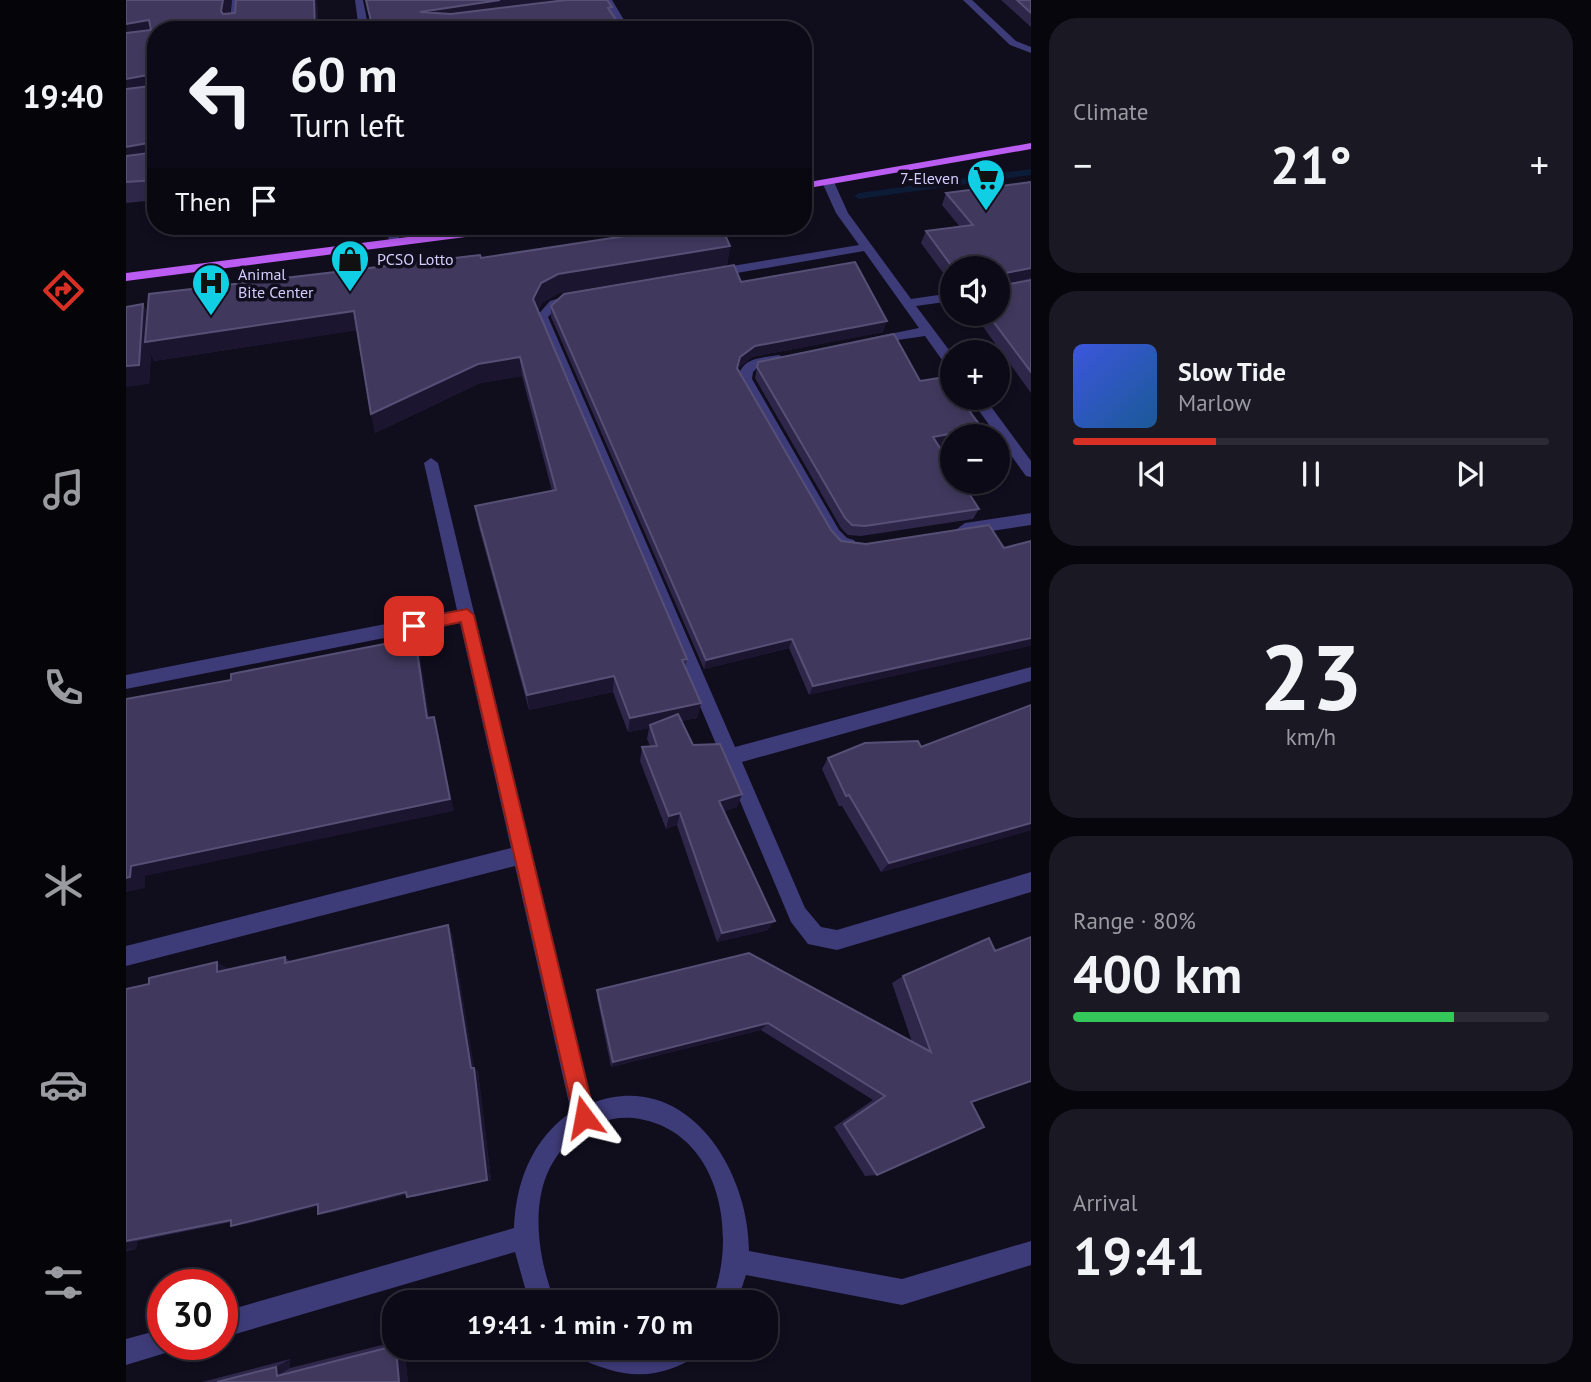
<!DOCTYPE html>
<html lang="en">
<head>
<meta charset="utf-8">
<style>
	:root { --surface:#0c0a16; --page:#1a1823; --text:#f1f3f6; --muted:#9a9aa1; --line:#2c2b35; --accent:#d93025 }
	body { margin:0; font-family:"PT Sans",sans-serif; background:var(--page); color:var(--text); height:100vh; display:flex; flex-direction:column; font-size:26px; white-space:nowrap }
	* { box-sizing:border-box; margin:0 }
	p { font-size:23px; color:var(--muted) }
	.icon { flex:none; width:38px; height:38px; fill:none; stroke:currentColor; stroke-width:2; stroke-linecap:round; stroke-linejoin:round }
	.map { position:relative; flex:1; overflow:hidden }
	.panel { display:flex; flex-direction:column; gap:18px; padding:18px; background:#07060c; width:560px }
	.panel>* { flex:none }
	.top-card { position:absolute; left:21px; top:21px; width:665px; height:214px; border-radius:28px; box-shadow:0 4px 10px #0003,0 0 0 2px var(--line); background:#0c0a16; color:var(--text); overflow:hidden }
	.controls { position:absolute; left:814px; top:256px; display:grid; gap:14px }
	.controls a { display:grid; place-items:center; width:70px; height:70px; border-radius:50%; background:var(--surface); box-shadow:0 4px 10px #0003,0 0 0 2px var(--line); font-size:35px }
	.speed { position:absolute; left:21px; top:1269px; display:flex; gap:14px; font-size:35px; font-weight:700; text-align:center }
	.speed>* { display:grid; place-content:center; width:91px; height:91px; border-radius:50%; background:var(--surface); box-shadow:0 4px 10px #0003,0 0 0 2px var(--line); line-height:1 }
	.speed .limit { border:10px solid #d22; background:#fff; color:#111 }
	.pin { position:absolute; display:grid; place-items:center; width:60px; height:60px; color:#fff; margin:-30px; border-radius:14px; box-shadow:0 4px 10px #0006 }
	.me { position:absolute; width:77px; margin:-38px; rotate:347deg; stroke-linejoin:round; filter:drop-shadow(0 0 5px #0008) }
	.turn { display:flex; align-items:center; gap:24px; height:147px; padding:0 28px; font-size:32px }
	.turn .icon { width:91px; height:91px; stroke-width:2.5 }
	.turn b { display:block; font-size:49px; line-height:60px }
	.then { display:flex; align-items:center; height:66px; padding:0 28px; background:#0003; gap:14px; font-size:26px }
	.big { font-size:52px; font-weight:800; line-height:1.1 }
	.panel .widget { flex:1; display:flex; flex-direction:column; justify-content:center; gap:10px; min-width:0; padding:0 24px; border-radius:28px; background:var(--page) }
	.panel .dial { align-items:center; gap:0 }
	.dial b { font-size:91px; line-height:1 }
	.song { display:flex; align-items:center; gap:21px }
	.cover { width:84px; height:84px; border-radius:10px; background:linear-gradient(135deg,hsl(230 70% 55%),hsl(210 70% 35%)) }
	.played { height:7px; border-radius:4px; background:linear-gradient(90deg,var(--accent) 30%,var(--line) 30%) }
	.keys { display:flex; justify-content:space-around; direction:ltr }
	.heat { display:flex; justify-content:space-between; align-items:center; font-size:38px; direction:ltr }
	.charge { height:10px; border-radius:5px; background:linear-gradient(90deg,#34c759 80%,var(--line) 0) }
	.trip { position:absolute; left:256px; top:1290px; width:396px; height:70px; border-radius:28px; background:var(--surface); box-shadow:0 4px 10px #0003,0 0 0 2px var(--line); font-weight:800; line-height:70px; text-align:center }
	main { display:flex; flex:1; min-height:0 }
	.tab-bar { display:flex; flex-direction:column; width:126px; justify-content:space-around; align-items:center; background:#050409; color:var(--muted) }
	.tab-bar .icon { width:49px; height:49px }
	.tab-bar .current { color:var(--accent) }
	.tab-bar b { font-size:32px; color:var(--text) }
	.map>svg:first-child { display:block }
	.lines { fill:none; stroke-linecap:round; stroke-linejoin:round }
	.stream { fill:#0c1c37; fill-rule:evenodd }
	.minor { fill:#3e3b79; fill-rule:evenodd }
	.major { fill:#bb5cf3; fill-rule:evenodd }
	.wall { fill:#2e274a }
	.shaded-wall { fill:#1b1530 }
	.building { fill:#40395d; stroke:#575076; stroke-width:2 }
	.route { fill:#d93025; stroke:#8d1f18; stroke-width:2 }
	.labels { text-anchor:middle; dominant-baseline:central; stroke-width:7; stroke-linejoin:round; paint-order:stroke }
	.far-poi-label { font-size:16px; fill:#d2cdfb; stroke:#100d1d; text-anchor:start }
</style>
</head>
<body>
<main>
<nav class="tab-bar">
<b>19:40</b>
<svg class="icon current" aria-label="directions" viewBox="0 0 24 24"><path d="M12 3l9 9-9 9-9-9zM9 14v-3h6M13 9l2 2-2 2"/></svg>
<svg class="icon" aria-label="music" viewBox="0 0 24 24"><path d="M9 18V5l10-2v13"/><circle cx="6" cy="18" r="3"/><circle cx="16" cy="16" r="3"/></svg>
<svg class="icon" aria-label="phone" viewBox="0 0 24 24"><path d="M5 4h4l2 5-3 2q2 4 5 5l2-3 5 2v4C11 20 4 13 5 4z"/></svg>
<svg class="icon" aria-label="climate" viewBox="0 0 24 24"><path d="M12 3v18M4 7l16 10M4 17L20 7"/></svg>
<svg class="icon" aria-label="car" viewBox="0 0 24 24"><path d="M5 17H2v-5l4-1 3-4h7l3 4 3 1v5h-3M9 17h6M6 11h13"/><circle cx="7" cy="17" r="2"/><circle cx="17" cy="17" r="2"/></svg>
<svg class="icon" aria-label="filters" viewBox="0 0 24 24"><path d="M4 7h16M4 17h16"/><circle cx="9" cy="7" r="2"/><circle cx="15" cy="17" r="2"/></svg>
</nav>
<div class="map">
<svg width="905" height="1382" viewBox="0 0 905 1382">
	<rect width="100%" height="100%" fill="#100d1d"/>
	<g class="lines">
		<!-- stream -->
		<path class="stream" d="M905,169V175L733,199L728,196L733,193Z"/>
		<!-- minor -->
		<path class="minor" d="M106,0H114L113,30H103Z
			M229,0H237L243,30H233Z
			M478,0H486L504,30H495Z
			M837,0H846L890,41L905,47V53L884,45Z
			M702,179L708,182L722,213L785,299L826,293V301L790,306L826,354V368L821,367L799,336L744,344V338L793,328L738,251L588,277L582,273L588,269L733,245L710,213L696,182Z
			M261,226H273V245L263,242Z
			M447,294L451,295V301L433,306L422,317L609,747L905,667V681L616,762L679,908L695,927L711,930L905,872V892L711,950L682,944L665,922L410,317L424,301Z
			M653,355L660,359L658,362L631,368L627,372L626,379L713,530L721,538L728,540L730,544L728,548H711L703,538L612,379C615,357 635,358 653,355Z
			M843,397H858L905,461V477L900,476Z
			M305,458L312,463L466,1103C560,1068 623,1169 623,1251L776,1279L905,1241V1265L776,1305L620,1275L611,1302H585C613,1235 594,1128 507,1118C486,1116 469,1123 452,1135C399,1173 408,1248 429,1302H403L389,1252L96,1338V1312L388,1228C390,1181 406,1140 445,1112L389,866L0,966V946L385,848L334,623L0,689V675L331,610L298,463Z
			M905,513V525L839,535L831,529L839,523Z
			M37,1329V1344H49L46,1351L0,1365V1339Z
			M447,1348H572C567,1360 559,1363 547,1368C513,1381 482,1372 451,1357Z"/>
		<!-- major -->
		<path class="major" d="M905,143V149L677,189V183Z
			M368,226H399L393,230L0,281V273Z"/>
	</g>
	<!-- wall -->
	<path class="wall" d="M0,0H106L103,14L109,13L110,0H191L192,30H30V200L0,203Z
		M875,0H905V27Z
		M905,182V279L878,284L905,280V393L847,313H872V268H826V285L795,243L800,231L834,227L816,205L820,193Z
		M604,246L601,265L433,293L416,303L412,311L561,659L559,668L575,703L571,718L555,721L567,745L616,794L611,807L598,811L642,930L591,942L551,825L540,829L514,761L516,747L524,746L521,739L523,728L502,732L487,692L403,710L352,524L349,506L426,491L396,376L354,383L249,433L231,330L28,361L25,353L23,384L17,304L21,312L355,258Z
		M615,282L757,332L626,357L612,368L705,530L715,541L740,544L863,525L683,695L663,648L578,669L425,317V306Z
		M632,362L826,444L813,446L853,509L847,519L735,536L722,535L715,528L629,378Z
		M795,747L905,830L755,872L716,806H713L696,769L702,758Z
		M322,925L326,934L348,1068L352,1072L365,1180L288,1197H281V1194L203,1213L192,1206L120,1224L105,1222L11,1241L10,1249L0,1251V989L104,970L159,957L165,962Z
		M777,976L845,1102L751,1175L739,1176L708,1127L747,1100L635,1030L485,1067L471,997V990L786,1042L766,983Z
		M268,1342V1348H278L282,1382H76L164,1359V1368Z"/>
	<!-- shaded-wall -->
	<path class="shaded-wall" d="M97,0H106L100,30L95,11Z
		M188,0H191L192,30H189Z
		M374,0H471L299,30L294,12Z
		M23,20L30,38L0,44V24Z
		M22,75L30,94L0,100V79Z
		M22,143L30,162L0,168V147Z
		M604,246L601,265L433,293L416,303L408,318L407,299L415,283L432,274Z
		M905,268V278L872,286L875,274Z
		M17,304L27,323L228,311L233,330L28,361L25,353L23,384L0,387V366Z
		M761,321L757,332L626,357L611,368L614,357L629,346Z
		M394,357L396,376L354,383L249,433L245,414L352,364Z
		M856,428L852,436H826V444L802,448L807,437Z
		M289,638L294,654L306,733L301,718Z
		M905,638V646L683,695L687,686Z
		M666,639L663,648L578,669L580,660Z
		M488,676L487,692L403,710L401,695Z
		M575,703L571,718L524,727V725L523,728L502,732L504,718Z
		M308,717L312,731L328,811L19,876V888L0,892V878L5,866Z
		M616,794L611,807L588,814L593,801Z
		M554,813L551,825L540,829L543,816Z
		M905,823V830L755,872L763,863Z
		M649,921L642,930L591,942L596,933Z
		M322,925L326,934L349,1073L345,1068Z
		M91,962L104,970L91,972Z
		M642,1023L635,1030L485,1067L487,1062Z
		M348,1068L352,1072L365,1180H361Z
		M280,1192H287L203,1213L192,1214Z
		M192,1204H203L120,1224L105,1226Z
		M11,1241L10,1249L0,1250V1242Z
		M270,1348H278L282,1382H273Z
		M164,1359V1368L151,1376L150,1367Z"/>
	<!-- building -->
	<path class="building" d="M0,0H97L95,11L97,14L109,13L110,0H188L189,30H30V180L0,182V156L24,153L22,143L0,147V89L25,86L22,75L0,79V33L25,30L23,20L0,24Z
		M240,0H374L294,12L325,14L440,0H481L486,7L482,8L497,30H247Z
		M891,0H905V13Z
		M905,182V268L875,274L878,285L905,280V372L861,313H872V268H827L800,231L847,225L820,193Z
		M565,226H595L604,246L432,274L415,283L407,299L561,659L556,660L575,703L504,718L488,676L401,695L349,506L430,490L394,357L352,364L245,414L228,311L19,342L23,294L354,255L355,258Z
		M729,262L761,321L629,346L614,357L611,368L705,530L715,541L740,544L863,525L878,548L905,541V638L687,686L666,639L580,660L425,306L438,294L608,265L615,282Z
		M17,304L13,365L0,366V307Z
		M768,334L794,381L819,377L826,387V397H833L856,428L807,437L826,467V481H835L853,509L739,526L726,525L719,518L631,367L632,362Z
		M289,638L301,718L308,717L324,799L5,866L4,877L0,878V699L105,680V674Z
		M905,705V823L763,863L723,795L720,796L702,758L739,743L792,741L795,747Z
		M552,714L567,745L594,744L616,794L593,801L649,921L596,933L554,813L543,816L516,747L531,746L524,725Z
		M322,925L345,1068H348L361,1180L281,1197L280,1192L192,1214V1204L105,1226V1220L0,1241V989L23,984V978L91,962V972L159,957V963Z
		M905,937V1081L845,1102L858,1127L751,1175L718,1124L759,1096L642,1023L487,1062L471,990L623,953L805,1052L777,976L863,938L869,951Z
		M268,1346V1348H270L273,1382H91L150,1367L151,1376Z"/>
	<!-- route -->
	<path class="route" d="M341,609L348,615L469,1117L466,1124L458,1127L451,1124L448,1117L335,622L288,632L280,626L288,619Z"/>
	<!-- icons -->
	<defs>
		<symbol id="supermarket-pin" viewBox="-11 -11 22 30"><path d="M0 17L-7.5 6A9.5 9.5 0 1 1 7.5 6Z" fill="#10cfe4" stroke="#100d1d"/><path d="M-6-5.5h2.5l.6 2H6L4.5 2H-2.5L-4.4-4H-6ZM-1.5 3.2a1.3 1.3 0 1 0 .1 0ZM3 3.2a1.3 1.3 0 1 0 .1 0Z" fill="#111"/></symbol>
		<symbol id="shop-pin" viewBox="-11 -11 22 30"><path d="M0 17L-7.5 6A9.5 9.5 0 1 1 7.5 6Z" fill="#10cfe4" stroke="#100d1d"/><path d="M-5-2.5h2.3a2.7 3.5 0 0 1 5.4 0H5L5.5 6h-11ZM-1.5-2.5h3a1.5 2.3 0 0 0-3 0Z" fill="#111"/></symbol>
		<symbol id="hospital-pin" viewBox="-11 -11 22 30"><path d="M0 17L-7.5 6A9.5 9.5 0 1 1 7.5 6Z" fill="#10cfe4" stroke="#100d1d"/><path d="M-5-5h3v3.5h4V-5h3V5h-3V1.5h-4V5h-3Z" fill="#111"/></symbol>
	</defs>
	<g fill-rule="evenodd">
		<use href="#supermarket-pin" x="838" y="156" width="44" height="60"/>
		<use href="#shop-pin" x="202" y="237" width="44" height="60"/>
		<use href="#hospital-pin" x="63" y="261" width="44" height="60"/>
	</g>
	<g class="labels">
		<!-- far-poi labels -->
		<g class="far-poi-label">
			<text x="833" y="178" text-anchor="end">7-Eleven</text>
			<text x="251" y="259">PCSO Lotto</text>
			<text x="112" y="274">Animal<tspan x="112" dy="18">Bite Center</tspan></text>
		</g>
	</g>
</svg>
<div class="controls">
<a><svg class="icon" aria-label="sound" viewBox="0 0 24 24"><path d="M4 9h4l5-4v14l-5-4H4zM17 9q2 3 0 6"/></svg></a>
<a>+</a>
<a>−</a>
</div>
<div class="speed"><div class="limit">30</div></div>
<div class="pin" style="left:288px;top:626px;background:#d93025"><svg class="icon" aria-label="arrive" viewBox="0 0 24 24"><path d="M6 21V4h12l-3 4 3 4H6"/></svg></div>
<svg class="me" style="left:458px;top:1117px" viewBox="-20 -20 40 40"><path d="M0-17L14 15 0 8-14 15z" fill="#d93025" stroke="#fff" stroke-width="4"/></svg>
<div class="trip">19:41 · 1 min · 70 m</div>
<div class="top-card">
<div class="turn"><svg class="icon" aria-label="left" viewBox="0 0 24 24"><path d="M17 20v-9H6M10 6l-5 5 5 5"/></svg><div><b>60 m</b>Turn left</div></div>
<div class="then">Then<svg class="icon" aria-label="arrive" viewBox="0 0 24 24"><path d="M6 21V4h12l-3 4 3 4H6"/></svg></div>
</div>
</div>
<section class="panel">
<div class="widget"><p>Climate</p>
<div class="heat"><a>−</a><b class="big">21°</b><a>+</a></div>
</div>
<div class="widget">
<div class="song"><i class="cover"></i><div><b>Slow Tide</b><p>Marlow</p></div></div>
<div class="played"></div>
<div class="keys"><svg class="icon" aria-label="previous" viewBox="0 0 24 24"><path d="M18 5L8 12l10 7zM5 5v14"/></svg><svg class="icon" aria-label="pause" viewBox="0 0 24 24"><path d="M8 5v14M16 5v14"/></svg><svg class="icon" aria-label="next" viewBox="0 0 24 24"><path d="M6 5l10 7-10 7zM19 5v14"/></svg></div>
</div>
<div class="widget dial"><b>23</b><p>km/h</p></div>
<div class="widget"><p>Range · 80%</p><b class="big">400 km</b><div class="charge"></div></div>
<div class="widget"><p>Arrival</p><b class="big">19:41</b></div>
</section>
</main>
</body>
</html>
